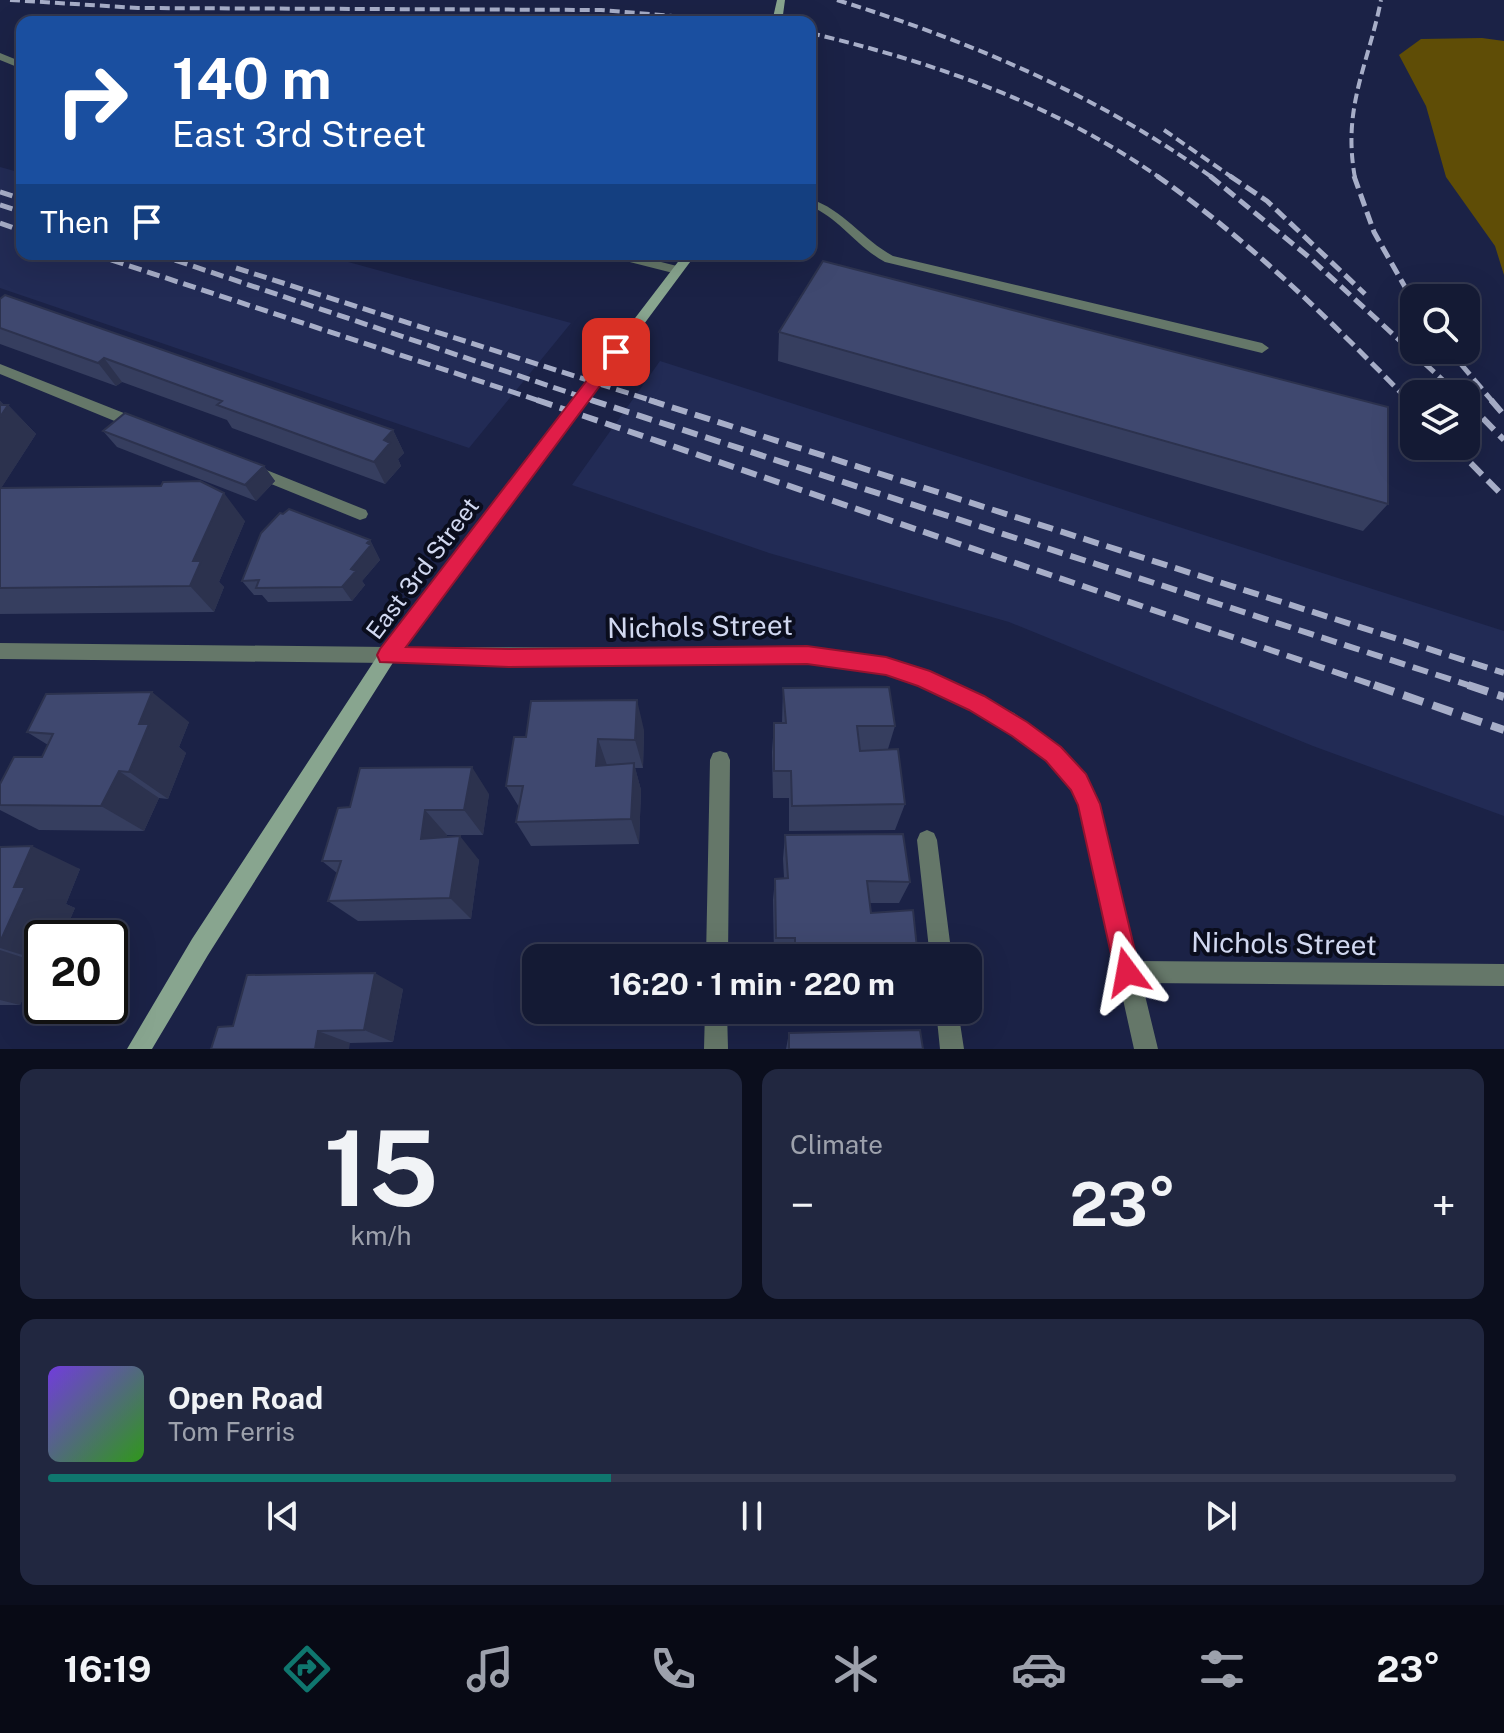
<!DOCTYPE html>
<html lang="en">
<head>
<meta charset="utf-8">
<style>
	:root { --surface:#141a34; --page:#212740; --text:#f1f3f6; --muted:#9da1ac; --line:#33384f; --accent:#0f766e }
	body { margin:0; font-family:"Public Sans",sans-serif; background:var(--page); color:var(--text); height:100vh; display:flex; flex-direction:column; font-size:30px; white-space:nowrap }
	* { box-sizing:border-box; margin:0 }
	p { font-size:26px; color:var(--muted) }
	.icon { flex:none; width:44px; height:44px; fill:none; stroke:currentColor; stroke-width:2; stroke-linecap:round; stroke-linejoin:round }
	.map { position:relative; height:1049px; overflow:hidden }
	.panel { display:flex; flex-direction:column; gap:20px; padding:20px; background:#0b0e1d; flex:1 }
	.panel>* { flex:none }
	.banner { position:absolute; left:16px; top:16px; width:800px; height:244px; border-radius:16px; box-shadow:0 8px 32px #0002,0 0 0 2px var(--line); background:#1a4fa0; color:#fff; overflow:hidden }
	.tools { position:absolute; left:1400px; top:284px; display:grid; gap:16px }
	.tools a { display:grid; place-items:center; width:80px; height:80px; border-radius:16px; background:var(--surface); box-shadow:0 8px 32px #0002,0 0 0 2px var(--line); font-size:40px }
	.speed { position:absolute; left:24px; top:920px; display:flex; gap:16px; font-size:40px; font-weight:700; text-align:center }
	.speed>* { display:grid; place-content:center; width:104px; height:104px; border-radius:50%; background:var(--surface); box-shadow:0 8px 32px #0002,0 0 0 2px var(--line); line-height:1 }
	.speed .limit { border:4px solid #111; border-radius:12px; background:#fff; color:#111 }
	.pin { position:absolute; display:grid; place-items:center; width:68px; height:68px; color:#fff; margin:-34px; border-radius:16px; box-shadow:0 4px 12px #0006 }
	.me { position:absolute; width:88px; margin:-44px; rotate:347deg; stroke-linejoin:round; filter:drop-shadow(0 0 6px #0008) }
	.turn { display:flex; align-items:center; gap:28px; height:168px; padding:0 24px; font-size:36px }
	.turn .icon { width:104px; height:104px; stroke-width:2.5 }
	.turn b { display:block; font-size:56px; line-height:68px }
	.then { display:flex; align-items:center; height:76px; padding:0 24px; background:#0003; gap:16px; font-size:30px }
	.big { font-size:60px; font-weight:700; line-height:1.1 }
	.panel .tile { flex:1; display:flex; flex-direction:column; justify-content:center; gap:12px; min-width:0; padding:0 28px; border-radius:16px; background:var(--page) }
	.panel .dial { align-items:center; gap:0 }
	.dial b { font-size:104px; line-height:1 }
	.song { display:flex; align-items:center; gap:24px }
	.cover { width:96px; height:96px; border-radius:12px; background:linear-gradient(135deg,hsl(260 70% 55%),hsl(110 70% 35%)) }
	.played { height:8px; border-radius:4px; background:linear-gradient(90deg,var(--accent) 40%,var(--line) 40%) }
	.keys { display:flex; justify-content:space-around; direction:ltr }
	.heat { display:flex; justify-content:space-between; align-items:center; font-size:44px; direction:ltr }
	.panel .tiles { flex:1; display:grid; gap:20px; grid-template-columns:1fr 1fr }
	.tile:last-child { grid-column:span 2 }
	.trip { position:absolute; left:522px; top:944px; width:460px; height:80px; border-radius:16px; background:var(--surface); box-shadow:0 8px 32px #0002,0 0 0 2px var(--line); font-weight:700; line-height:80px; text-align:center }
	.tab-bar { display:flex; height:128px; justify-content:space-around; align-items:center; background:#080a15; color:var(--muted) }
	.tab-bar .icon { width:56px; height:56px }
	.tab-bar .on { color:var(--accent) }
	.tab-bar b { font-size:36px; color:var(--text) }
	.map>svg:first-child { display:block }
	.built { fill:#222b55 }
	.forest { fill:#5f4d06 }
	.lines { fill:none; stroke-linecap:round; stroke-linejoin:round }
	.lane { fill:#657769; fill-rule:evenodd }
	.street { fill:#657769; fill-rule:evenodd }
	.secondary { fill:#88a58f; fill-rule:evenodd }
	.rail-far3 { stroke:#a7aec8; stroke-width:4; stroke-dasharray:10 5; stroke-linecap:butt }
	.rail-far2 { stroke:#a7aec8; stroke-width:5; stroke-dasharray:13 6; stroke-linecap:butt }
	.rail-far1 { stroke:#a7aec8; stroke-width:6; stroke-dasharray:16 8; stroke-linecap:butt }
	.rail { stroke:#a7aec8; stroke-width:8; stroke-dasharray:21 10; stroke-linecap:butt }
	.wall { fill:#363e5f }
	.shaded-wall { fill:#2c324e }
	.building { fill:#3f486f; stroke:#2c324e; stroke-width:2 }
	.route { fill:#e11d48; stroke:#92132f; stroke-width:2 }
	.labels { text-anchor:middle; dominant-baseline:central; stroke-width:8; stroke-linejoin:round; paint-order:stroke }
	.street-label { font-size:24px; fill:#d1d8f0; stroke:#0a0d1d }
	.near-street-label { font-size:28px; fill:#d1d8f0; stroke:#0a0d1d }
</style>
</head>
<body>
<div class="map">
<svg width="1504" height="1049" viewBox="0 0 1504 1049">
	<rect width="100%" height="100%" fill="#1b2246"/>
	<!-- built -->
	<path class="built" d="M0,167L22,173V254H319L571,323L469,448L0,288Z
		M660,361L1504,631V816L1313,746L1009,622L769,553L572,485Z"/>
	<!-- forest -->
	<path class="forest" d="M1482,38L1504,41V275L1495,246L1446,177L1426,106L1399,55L1421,39Z"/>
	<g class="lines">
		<!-- lane -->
		<path class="lane" d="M810,199C843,209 863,240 893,256L1262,343L1269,348L1262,353L885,262C857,247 839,218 810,206Z
			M0,364L144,421L146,425L139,430L134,429L0,374Z
			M254,465L366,510L368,514L366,518L360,520L249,475L246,471L249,467Z
			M388,647L798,648L884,658L937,675L1014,713L1058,745L1081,770L1099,804L1137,961L1504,964V986L1142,983L1158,1049H1134L1080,806C1061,769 1031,743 995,722C967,706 939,690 908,680C819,652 717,663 624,664C546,665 467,664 388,663L382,661L379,655L382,649Z
			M927,830L934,833L937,840L952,958H930L917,840L920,833Z
			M936,1010H958L964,1049H940Z"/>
		<!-- street -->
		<path class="street" d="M0,53L22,62V69L0,60Z
			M608,254H629L681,267L683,270L677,274L610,257Z
			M0,643L388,647L394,649L397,655L394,661L388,663L0,659Z
			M720,751L727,753L730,760L728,958H706L710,760L713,753Z
			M705,1010H727L728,1049H704Z"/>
		<!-- secondary -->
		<path class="secondary" d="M777,0H785L782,22H772Z
			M684,254H696L394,661L208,955L152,1049H127L192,939L382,649Z"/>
		<!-- rail-far3 -->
		<path class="rail-far3" d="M10,0L138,8L601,10L746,22
			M837,0C972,42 1098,95 1213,178
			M810,33C933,62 1055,104 1160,178
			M1164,130L1233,178
			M1355,178C1342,107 1368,66 1381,0"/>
		<!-- rail-far2 -->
		<path class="rail-far2" d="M1157,176C1251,242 1330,320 1410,402
			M1210,176L1310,258L1458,394
			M1230,176L1267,201L1365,294
			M1354,176L1374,232L1414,303
			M0,192L22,199
			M0,205L22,212
			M0,223L22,231
			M93,254L543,402
			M157,254L597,402
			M236,268L656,402
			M1449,350L1493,402"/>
		<!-- rail-far1 -->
		<path class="rail-far1" d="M537,400L1379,687
			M591,400L1474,687
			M649,400L1504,673
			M1408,400L1414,406
			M1491,400L1504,415
			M1466,401L1504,440
			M1454,446L1504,497"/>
		<!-- rail -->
		<path class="rail" d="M1374,685L1504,730
			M1468,685L1504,697"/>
	</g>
	<!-- wall -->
	<path class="wall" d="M0,299L393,430L404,453L398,459L401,466L385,484L232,428L227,420L122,382L116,386L0,344Z
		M779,332L1388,504L1363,531L778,361Z
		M0,401L4,405H8L36,434L1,488L245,521L219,582L224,587L214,612L0,614Z
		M103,431L264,466L275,481L256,501L117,447Z
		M370,540L380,560L362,581L365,585L352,601L268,602L262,595H254L242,581Z
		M783,688L895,726L888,749L905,804L895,830L789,831V798H773L772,752L774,723H782Z
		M189,722L179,747L186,753L168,799L159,798L144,831L39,830L0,810V784L42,757L48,745L27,732Z
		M644,730L643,768H635L641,790L639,844L531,846L516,822L519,807L506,786L514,737Z
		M489,794L483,835H447L446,837L479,860L471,919L358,921L328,901L337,873L322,861L338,808Z
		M785,835L910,882L899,903H870L871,913L918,958H792V956H774L773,900L775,879L784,878L783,859Z
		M0,847L80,869L66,904L75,908L62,938H42V963H40L20,1005H0Z
		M403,989L393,1042L350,1043L233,1026Z
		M789,1033L923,1049H786Z"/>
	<!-- shaded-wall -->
	<path class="shaded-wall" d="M104,358L122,382L116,386L98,363Z
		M0,401L6,407L8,405L36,434L0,490Z
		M393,430L404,453L398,459L401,466L385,484L374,462L384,440Z
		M264,466L275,481L256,501L245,485Z
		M224,493L245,521L219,582L224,587L214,612L190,586L193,561Z
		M370,540L380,560L362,581L365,585L352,601L342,587L351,569Z
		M152,692L189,722L179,747L186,753L168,799L129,772L139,724Z
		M637,700L644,730L643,768L635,740Z
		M598,739L608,768L596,766Z
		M634,763L641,790L639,844L631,819Z
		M472,767L489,794L483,835L464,810Z
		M119,771L159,798L144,831L101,806Z
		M425,810L447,835L443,863L421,839Z
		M460,836L479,860L471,919L450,898Z
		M32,846L80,869L66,904L75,908L62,938H42V961L0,948V942L14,887Z
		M0,950L40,963L20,1005L0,1000Z
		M375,973L403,989L393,1042L364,1030Z
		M318,1031L350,1043L349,1049H315Z"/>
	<!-- building -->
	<path class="building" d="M823,261L1388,407V504L779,332Z
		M5,295L393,430L384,440L390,443L374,462L217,405L222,401L104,358L98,363L0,328V299Z
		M0,405H8L0,417Z
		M125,413L264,466L245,485L103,431Z
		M200,481L224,493L193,561H201L190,586L0,588V488L161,486L163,482Z
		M289,509L370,540L367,543L371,545L351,569L356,571L342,587L256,588L259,580L242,581L261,533L280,513L283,514Z
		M889,687L895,726H857L860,751L898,749L905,804L792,806L791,771H774V723H786L783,688Z
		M152,692L139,724H149L129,772L119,771L101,806L0,805V784L14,757H42L53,734L27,732L46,694Z
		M637,700L635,740L598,739L596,766L634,763L631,819L516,822L523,786H506L514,737H526L531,701Z
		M472,767L464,810H425L421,839L460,836L450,898L328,901L341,861H322L338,808L350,807L360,768Z
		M903,834L910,882L867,881L871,913L913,910L918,958H795V938H776L775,879L788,878L785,835Z
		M32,846L14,887H25L0,942V847Z
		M375,973L364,1030L318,1031L315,1049H211L218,1027L233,1026L247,975Z
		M920,1030L923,1049H789V1033Z"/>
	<!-- route -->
	<path class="route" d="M616,347L624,352L622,356L406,647L509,649L807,646L886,657L930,671L984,696L1027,722L1061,747L1086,774L1100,804L1140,972L1136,981L1127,984L1119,981L1115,972L1078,805L1071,790L1046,761L1012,736L969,710L918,686L886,675L807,664L509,667L380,662L377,655L380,649L611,349Z"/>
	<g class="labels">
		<!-- street labels -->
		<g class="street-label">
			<text transform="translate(422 568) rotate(-53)">East 3rd Street</text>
		</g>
		<!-- near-street labels -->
		<g class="near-street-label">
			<text transform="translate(700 626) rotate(-1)">Nichols Street</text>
			<text transform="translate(1284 943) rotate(1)">Nichols Street</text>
		</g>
	</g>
</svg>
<div class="tools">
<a><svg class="icon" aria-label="search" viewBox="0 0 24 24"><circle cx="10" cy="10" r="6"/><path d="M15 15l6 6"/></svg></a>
<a><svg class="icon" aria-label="layers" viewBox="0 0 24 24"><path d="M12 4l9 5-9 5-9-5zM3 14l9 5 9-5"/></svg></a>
</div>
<div class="speed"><div class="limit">20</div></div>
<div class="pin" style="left:616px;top:352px;background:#d93025"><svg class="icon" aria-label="arrive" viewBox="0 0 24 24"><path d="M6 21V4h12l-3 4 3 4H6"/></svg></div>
<svg class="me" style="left:1127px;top:972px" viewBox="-20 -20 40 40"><path d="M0-17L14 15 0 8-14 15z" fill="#e11d48" stroke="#fff" stroke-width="4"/></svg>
<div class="trip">16:20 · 1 min · 220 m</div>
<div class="banner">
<div class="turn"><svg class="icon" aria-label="right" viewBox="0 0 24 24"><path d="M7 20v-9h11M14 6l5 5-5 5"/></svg><div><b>140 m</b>East 3rd Street</div></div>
<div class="then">Then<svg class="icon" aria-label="arrive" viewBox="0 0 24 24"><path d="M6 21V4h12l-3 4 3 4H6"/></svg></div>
</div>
</div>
<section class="panel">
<div class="tiles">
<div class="tile dial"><b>15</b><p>km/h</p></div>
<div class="tile"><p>Climate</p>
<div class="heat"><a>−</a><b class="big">23°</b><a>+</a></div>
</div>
<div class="tile">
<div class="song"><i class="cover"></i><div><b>Open Road</b><p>Tom Ferris</p></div></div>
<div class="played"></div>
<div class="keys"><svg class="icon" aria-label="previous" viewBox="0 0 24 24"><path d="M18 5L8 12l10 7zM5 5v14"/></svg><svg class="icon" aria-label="pause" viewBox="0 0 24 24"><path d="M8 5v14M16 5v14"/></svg><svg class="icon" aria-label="next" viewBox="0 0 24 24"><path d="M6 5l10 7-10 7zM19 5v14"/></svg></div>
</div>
</div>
</section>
<nav class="tab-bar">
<b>16:19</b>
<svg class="icon on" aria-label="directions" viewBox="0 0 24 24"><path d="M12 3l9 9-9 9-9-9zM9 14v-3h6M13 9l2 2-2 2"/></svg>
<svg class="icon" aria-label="music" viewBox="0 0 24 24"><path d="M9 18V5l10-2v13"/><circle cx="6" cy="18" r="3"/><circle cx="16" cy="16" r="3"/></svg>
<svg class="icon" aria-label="phone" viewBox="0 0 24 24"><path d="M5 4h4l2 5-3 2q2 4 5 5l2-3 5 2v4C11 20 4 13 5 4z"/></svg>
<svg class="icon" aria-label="climate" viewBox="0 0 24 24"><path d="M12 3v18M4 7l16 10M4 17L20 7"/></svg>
<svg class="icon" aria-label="car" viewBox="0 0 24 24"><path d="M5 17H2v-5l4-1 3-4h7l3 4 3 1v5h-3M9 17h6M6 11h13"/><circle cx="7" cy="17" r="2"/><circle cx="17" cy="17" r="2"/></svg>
<svg class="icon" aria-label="filters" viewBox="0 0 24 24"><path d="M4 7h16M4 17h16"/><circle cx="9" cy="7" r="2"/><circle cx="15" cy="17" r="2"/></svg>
<b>23°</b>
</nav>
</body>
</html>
